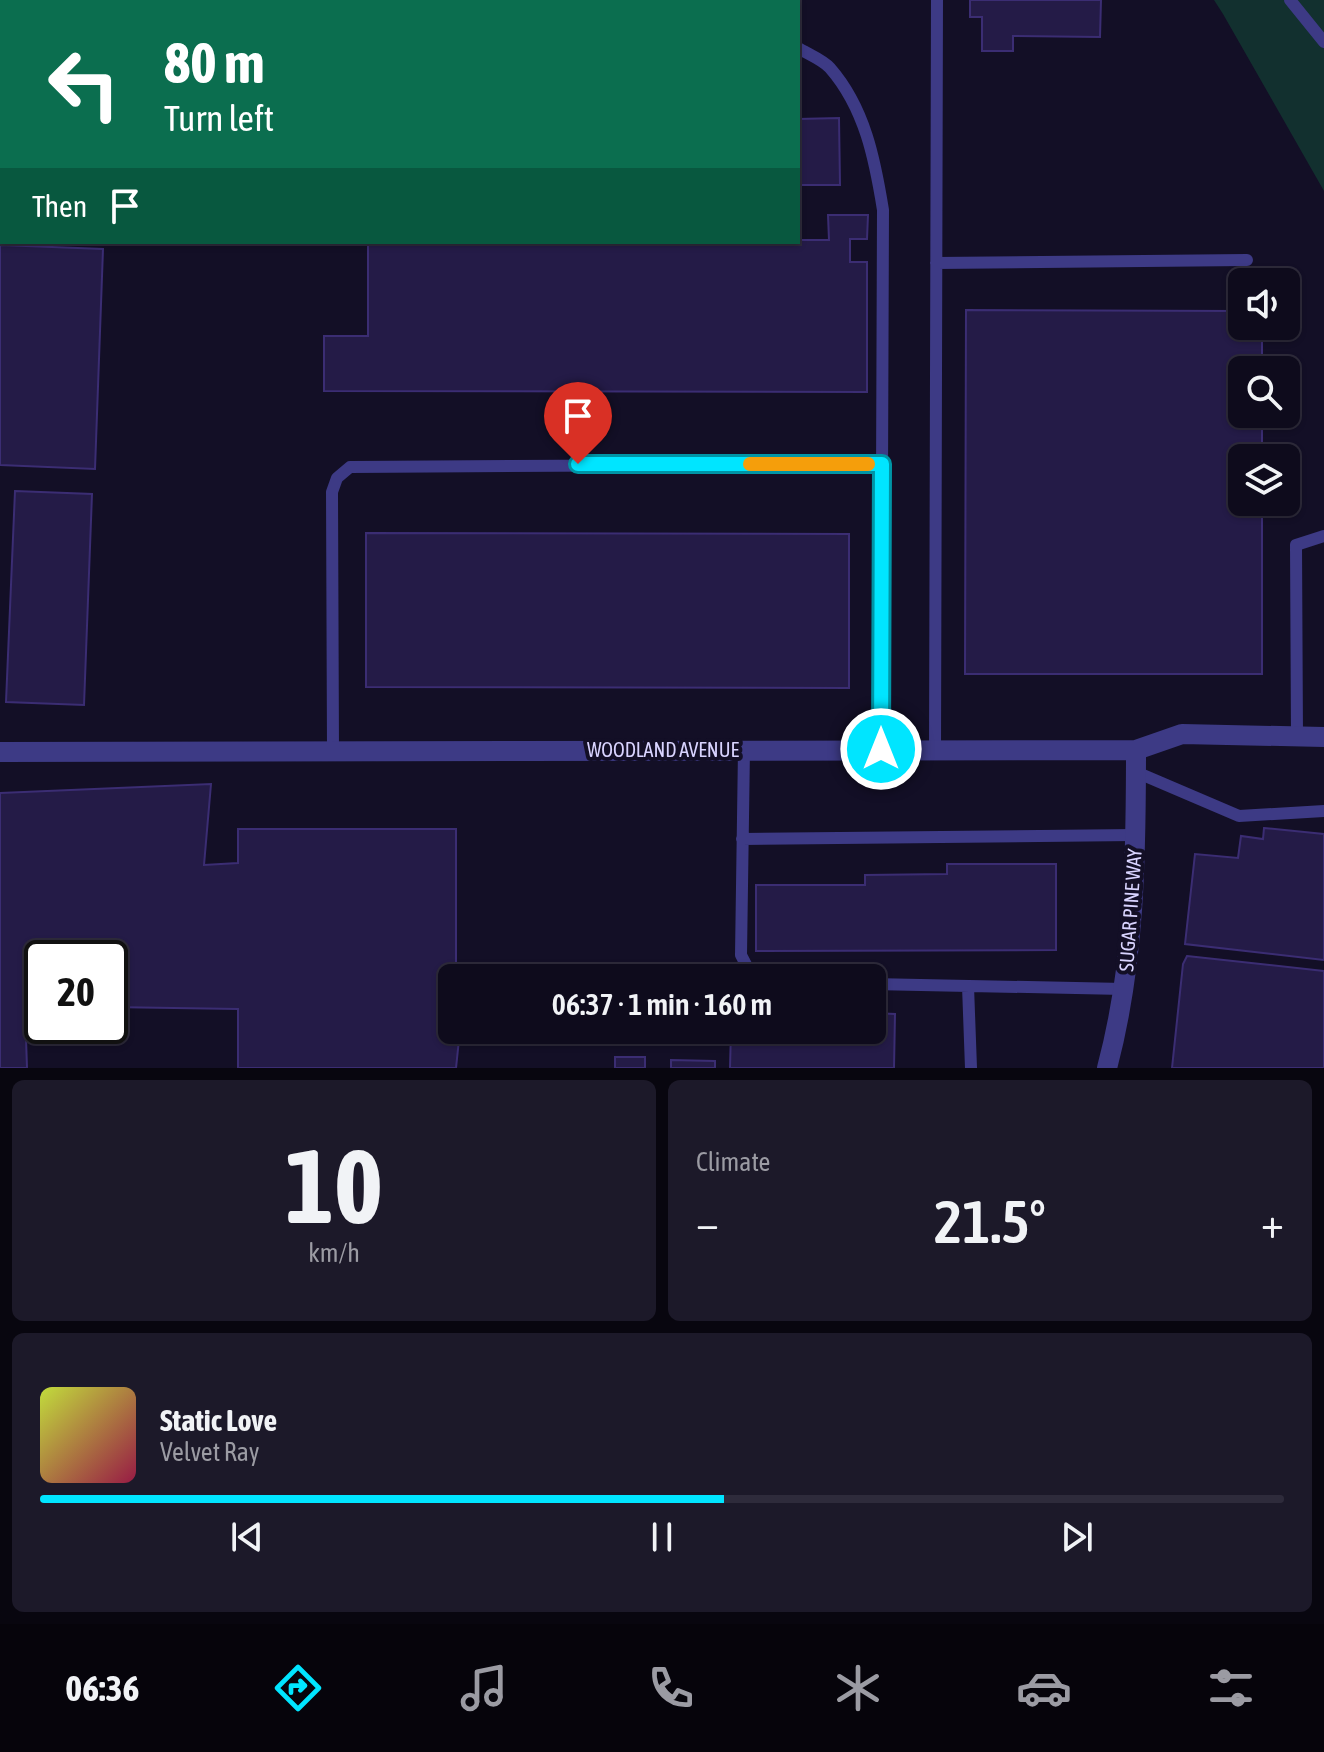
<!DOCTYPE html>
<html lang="en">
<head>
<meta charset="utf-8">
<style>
	:root { --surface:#0e0b1c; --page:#1c1929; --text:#f1f3f6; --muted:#9b9ba3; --line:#2e2b3b; --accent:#00e5ff }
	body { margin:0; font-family:"Asap Condensed",sans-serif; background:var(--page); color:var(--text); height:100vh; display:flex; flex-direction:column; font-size:30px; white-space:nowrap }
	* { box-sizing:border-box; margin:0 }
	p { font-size:26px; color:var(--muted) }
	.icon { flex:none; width:44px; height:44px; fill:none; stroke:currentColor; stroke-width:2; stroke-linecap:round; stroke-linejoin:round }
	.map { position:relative; height:1068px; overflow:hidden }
	.details { display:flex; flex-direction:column; gap:12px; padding:12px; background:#08060f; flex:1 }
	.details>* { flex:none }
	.hud { position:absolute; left:0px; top:0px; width:800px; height:244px; box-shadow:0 2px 6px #0004,0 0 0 2px var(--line); background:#0b6e4f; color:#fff; overflow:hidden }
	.buttons { position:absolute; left:1228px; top:268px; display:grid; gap:16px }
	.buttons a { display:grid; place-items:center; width:72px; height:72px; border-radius:12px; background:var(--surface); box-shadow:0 2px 6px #0004,0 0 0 2px var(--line); font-size:40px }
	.speed { position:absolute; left:24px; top:940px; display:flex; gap:16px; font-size:40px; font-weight:700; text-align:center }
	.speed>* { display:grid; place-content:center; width:104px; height:104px; border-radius:50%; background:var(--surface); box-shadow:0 2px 6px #0004,0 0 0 2px var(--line); line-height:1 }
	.speed .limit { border:4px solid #111; border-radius:12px; background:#fff; color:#111 }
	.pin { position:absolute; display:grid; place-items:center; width:68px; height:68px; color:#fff; margin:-82px -34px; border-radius:50% 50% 50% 0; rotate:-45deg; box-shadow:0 0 8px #0007 }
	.pin .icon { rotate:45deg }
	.me { position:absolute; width:88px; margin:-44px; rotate:0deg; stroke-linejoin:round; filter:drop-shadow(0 0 6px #0008) }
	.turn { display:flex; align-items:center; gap:28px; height:168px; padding:0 32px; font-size:36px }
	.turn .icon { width:104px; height:104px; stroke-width:2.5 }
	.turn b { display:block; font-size:56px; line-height:68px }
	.then { display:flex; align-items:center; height:76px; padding:0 32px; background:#0003; gap:16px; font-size:30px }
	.big { font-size:60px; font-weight:600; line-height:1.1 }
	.details .widget { flex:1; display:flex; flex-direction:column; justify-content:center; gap:12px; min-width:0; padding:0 28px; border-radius:12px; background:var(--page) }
	.details .dial { align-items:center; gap:0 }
	.dial b { font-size:104px; line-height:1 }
	.song { display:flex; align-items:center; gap:24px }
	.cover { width:96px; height:96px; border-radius:12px; background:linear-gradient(135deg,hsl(70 70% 55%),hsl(340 70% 35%)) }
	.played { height:8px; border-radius:4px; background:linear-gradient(90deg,var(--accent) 55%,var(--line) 55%) }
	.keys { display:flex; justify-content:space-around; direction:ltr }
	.heat { display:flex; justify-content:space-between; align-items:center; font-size:44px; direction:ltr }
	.details .tiles { flex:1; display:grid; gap:12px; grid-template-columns:1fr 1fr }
	.widget:last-child { grid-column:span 2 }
	.trip { position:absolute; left:438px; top:964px; width:448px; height:80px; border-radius:12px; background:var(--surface); box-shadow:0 2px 6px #0004,0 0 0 2px var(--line); font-weight:600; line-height:80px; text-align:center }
	.menu { display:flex; height:128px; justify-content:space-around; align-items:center; background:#06040b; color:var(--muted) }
	.menu .icon { width:56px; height:56px }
	.menu .on { color:var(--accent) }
	.menu b { font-size:36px; color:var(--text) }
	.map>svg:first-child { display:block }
	.green { fill:#12302f }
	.building { fill:#241b47; stroke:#3b2d73; stroke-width:2 }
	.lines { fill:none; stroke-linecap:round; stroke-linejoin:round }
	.lane { stroke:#3d3a85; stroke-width:12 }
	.street { stroke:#3d3a85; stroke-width:20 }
	.rail { stroke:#00e5ff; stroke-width:6; stroke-dasharray:12 10; stroke-linecap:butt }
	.route-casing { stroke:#0095a6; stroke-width:20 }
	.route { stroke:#00e5ff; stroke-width:14 }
	.slow { stroke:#f59e0b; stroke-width:14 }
	.labels { text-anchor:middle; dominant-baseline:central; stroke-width:8; stroke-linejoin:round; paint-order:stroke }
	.street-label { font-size:20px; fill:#d9d4ff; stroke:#130f26 }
</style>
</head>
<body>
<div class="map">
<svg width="1324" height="1068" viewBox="0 0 1324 1068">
	<rect width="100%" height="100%" fill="#130f26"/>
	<!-- green -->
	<path class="green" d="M1214,0H1324V191L1223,14Z"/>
	<!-- building -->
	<path class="building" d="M970,0H1101L1100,37L1013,36V51H982V17H970Z
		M839,118L840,185H798V119Z
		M828,215H868L867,239H850V262H867V392L324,391V336H368V242H798V216L799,240H829Z
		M0,245L103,249L95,469L0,465Z
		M966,310L1242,311V326H1262V370H1242V414H1262V458H1242V502H1262V674H965Z
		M15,491L92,494L84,705L6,702Z
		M366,533L849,534V688L366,687Z
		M211,784L204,865L238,863V829H456V964L460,965V978H452V1030H460L456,1068H238V1009L110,1007V958H42V977L24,978L27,1068H0V793Z
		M1264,828L1324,834V960L1185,944L1195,854L1238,858L1241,836L1263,839Z
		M947,864H1056V950L756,951V885H865V875L947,874Z
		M1187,956L1324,971V1068H1172L1183,964Z
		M872,1013L895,1014L894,1068H730L731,1030H872Z
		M615,1057H645V1068H615Z
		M671,1060L715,1061V1068H671Z"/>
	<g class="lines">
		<!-- lane -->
		<path class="lane" d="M1290,0L1324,42
			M798,48C808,54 823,60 830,68C865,108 875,160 883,210L881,749
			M936,263L1247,260
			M1297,737L1296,545L1324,536
			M744,749L741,955L753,978
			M935,749L937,0
			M333,750L332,492L337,478L350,467L882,464
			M1136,772L1239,816L1324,811
			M742,839L1135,835
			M872,984L1124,989
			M968,986L971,1068"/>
		<!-- street -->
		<path class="street" d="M0,752L1136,750L1182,734L1324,737
			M1107,1068C1135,963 1136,858 1136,750"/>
		<!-- rail -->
		<path class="rail" d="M0,201L2,200"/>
	</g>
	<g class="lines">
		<defs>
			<path id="route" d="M578,464H882L881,749"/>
		</defs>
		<!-- route casing -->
		<use href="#route" class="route-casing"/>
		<!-- route -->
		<use href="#route" class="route"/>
		<!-- slow -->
		<path class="slow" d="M750,464H868"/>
	</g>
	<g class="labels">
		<!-- street labels -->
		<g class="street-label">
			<text x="663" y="749">WOODLAND AVENUE</text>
			<text transform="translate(1130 910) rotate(-86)">SUGAR PINE WAY</text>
		</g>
	</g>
</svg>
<div class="buttons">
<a><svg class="icon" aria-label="sound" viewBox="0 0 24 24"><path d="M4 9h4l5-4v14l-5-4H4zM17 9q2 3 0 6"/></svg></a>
<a><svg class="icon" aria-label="search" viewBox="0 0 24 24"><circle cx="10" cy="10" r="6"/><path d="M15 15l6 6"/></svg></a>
<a><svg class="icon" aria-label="layers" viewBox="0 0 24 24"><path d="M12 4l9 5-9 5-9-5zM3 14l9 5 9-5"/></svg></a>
</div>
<div class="speed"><div class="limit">20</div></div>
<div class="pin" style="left:578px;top:464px;background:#d93025"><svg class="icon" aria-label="arrive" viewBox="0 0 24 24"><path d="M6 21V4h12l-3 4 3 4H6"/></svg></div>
<svg class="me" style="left:881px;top:749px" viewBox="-20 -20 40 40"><circle r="17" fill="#00e5ff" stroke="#fff" stroke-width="3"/><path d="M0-11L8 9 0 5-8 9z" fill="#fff"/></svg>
<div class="trip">06:37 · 1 min · 160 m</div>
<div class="hud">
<div class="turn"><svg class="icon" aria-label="left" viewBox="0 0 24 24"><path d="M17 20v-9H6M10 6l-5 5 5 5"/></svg><div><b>80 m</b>Turn left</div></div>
<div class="then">Then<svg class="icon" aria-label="arrive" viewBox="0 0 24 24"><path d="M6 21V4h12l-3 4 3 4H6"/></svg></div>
</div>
</div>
<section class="details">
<div class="tiles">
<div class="widget dial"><b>10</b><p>km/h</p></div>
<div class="widget"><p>Climate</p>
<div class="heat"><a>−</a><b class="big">21.5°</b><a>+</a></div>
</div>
<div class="widget">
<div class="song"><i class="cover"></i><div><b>Static Love</b><p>Velvet Ray</p></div></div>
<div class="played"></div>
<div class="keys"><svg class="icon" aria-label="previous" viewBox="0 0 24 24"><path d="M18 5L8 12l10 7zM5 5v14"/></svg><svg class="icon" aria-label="pause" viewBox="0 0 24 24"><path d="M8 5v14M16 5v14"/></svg><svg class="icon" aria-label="next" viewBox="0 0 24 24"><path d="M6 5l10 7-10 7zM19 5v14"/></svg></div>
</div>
</div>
</section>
<nav class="menu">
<b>06:36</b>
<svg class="icon on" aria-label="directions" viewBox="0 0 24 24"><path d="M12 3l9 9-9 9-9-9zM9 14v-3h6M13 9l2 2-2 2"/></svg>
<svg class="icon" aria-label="music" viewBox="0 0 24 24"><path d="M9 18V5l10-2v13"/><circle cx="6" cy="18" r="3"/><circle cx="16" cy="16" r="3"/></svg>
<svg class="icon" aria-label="phone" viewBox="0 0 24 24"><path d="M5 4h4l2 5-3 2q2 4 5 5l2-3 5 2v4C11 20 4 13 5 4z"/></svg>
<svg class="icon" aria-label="climate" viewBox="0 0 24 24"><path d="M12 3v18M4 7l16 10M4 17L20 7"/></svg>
<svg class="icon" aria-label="car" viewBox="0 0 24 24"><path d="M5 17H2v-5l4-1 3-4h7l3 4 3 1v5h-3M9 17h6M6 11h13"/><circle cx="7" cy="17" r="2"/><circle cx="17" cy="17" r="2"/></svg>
<svg class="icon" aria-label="filters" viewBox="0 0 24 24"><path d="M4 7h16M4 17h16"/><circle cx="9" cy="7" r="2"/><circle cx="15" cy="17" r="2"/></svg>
</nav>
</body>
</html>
